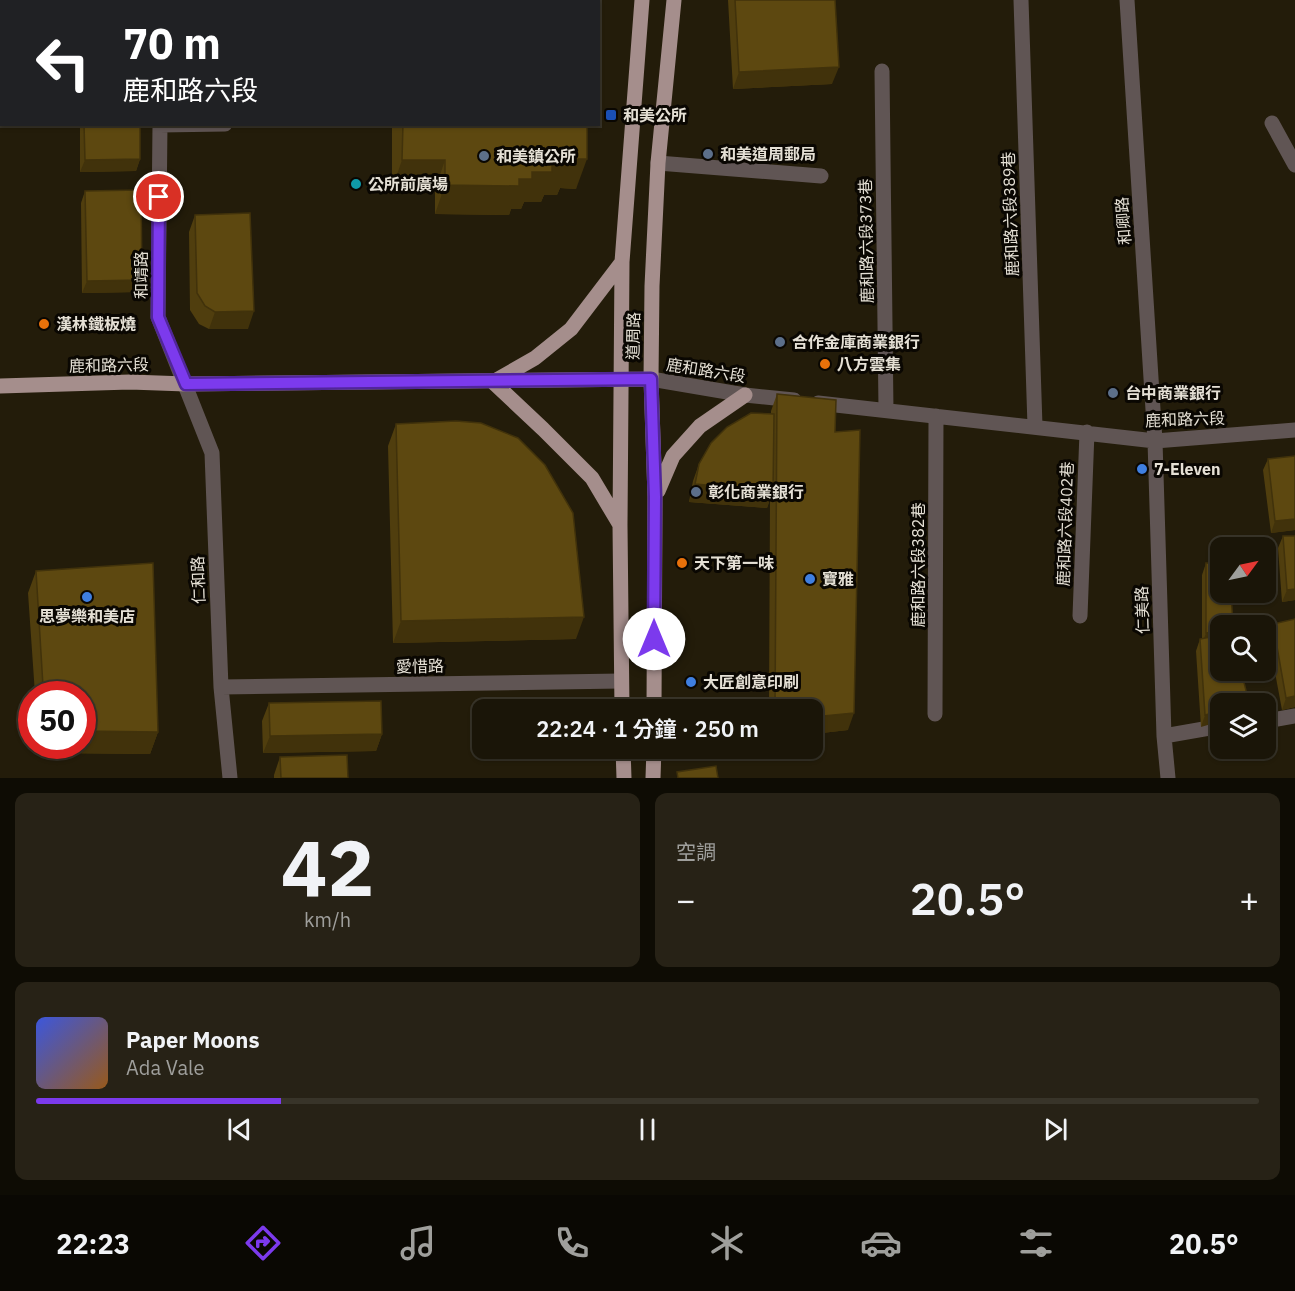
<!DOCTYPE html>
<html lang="zh-TW">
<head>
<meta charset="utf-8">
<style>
	:root { --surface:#1a1508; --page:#272216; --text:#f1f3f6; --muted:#9f9f9c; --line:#383429; --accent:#7c3aed }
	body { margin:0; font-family:"IBM Plex Sans","Noto Sans TC",sans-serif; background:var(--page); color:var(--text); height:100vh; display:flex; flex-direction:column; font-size:22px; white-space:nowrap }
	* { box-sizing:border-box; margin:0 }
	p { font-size:20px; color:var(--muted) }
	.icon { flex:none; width:33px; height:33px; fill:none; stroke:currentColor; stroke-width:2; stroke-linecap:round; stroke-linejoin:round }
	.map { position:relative; height:778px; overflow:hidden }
	.panel { display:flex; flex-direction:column; gap:15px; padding:15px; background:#0e0c04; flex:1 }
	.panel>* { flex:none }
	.banner { position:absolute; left:0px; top:0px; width:600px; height:126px; box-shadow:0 2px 4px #0004,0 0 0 2px var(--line); background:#202124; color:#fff; overflow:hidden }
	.needle { width:39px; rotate:57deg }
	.controls { position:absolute; left:1210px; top:537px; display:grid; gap:12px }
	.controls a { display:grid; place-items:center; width:66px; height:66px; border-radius:12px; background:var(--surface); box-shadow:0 2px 4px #0004,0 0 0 2px var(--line); font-size:30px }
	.speed { position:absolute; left:18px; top:681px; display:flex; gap:12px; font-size:30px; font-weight:700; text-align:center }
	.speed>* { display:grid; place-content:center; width:78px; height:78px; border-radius:50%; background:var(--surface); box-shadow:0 2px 4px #0004,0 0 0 2px var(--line); line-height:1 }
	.speed .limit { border:9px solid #d22; background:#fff; color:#111 }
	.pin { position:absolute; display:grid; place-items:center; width:51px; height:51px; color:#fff; margin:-26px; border:3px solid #fff; border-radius:50%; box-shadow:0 2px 6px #0007 }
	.me { position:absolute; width:66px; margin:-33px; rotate:0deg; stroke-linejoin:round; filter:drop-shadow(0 0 4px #0008) }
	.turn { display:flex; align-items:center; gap:21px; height:126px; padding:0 24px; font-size:27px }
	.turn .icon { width:78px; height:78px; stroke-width:2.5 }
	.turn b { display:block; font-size:42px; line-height:51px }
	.big { font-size:45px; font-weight:600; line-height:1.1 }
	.panel .tile { flex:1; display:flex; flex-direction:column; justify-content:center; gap:9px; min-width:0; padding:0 21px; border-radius:12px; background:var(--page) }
	.panel .dial { align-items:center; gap:0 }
	.dial b { font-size:78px; line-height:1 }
	.song { display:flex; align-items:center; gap:18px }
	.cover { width:72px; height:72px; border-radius:9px; background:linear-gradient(135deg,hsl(230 70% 55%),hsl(30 70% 35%)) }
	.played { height:6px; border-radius:3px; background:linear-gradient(90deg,var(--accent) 20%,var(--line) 20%) }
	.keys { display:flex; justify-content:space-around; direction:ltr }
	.heat { display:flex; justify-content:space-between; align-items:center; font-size:33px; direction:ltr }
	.panel .tiles { flex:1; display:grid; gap:15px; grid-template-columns:1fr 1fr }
	.tile:last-child { grid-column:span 2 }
	.trip { position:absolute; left:472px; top:699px; width:351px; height:60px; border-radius:12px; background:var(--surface); box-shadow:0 2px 4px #0004,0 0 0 2px var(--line); font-weight:600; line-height:60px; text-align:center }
	.tabs { display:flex; height:96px; justify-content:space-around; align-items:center; background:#0a0803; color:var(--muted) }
	.tabs .icon { width:42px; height:42px }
	.tabs .selected { color:var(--accent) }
	.tabs b { font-size:27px; color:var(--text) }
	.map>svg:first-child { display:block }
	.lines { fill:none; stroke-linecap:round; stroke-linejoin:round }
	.minor { stroke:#605554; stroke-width:15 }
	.major { stroke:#a58e8c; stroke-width:15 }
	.wall { fill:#503e0e }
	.shaded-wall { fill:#41320b }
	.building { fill:#5d4810; stroke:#41320b; stroke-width:1.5 }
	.route-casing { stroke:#51269a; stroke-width:15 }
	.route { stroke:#7c3aed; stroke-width:10 }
	.transit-dot { fill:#1a4fb4; stroke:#0a0702; stroke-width:2 }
	.service-dot { fill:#5c6f8a; stroke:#0a0702; stroke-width:2 }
	.culture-dot { fill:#0f9aa8; stroke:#0a0702; stroke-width:2 }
	.food-dot { fill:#e8710a; stroke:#0a0702; stroke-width:2 }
	.shop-dot { fill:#3f7fe0; stroke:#0a0702; stroke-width:2 }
	.labels { text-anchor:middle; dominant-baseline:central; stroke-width:6; stroke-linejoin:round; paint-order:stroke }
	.poi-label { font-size:16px; font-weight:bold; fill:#e5e0d5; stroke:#0a0702; text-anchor:start }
	.street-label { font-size:16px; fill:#e5e0d5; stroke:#0a0702 }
</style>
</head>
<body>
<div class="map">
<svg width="1295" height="778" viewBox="0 0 1295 778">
	<rect width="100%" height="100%" fill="#231c0a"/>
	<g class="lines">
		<!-- minor -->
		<path class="minor" d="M156,0V2
			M1021,0L1035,426
			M1127,0L1155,441L1164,736L1168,778
			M379,2V0
			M882,71L886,410
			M1272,123L1295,165
			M160,124L158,317L212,453L221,687L230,778
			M160,125L225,124
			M658,163L821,176
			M651,379L745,395L794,400
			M818,403L1155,441L1295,430
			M1080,616L1087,432
			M221,687L621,681
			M935,714L936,416
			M1266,721L1295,716
			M1164,736L1221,726"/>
		<!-- major -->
		<path class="major" d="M0,386L130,382L186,384L651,379
			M658,491L673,456L700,426L745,395
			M620,525L592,478L543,429L493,382L535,358L571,329L622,262
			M622,710L620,525L622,262L642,0
			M654,710L655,497L651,379L652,286L658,163L674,0
			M623,748L624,778
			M653,778L654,748"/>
	</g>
	<!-- wall -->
	<path class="wall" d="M728,0H835L832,84L733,89Z
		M80,124H140V159L136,171L80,172Z
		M392,124H587L576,189L560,188L557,195H544L541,202H524L521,209H511L509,215L435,214V190L392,189Z
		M85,191L138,292L82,293L81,203Z
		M195,215L248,329H209L199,324L190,310L189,232Z
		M777,394L835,432L848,730L813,734V710H769L770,499L767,508L689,502L693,481L699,464L771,414V411Z
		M396,424L576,639L393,643L388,446Z
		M1295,456V530L1271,533L1263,470L1268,459Z
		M1283,536L1295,600L1282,602L1278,548Z
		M1206,563L1221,626L1241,670L1201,727L1196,651L1200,639H1202V575Z
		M36,571L158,732L150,754L53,753V746H82V694H35L28,593Z
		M1273,624L1295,707L1282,710L1268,635Z
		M269,703L382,734L376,751L263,753L262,721Z
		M280,757L348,778H274V775Z"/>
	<!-- shaded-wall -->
	<path class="shaded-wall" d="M839,67L832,84L733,89L739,72Z
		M140,159L136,171L80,172L85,160Z
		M568,159H587L576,189L560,188L557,195H544L541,202H524L521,209H511L509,215L435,214L445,185L519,179L532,172Z
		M402,160H445L435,190L392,189Z
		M142,280L138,292L82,293L87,281Z
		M254,311L248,329H209L215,312Z
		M695,484L773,491L767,508L689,502Z
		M1295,519V530L1271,533L1275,521Z
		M1295,589V600L1282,602L1287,590Z
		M584,617L576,639L393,643L401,621Z
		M1221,631V642L1202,644L1206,633Z
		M62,684L58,694H40L43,686Z
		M1295,696V707L1282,710L1286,698Z
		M1221,711V721L1201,727L1205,715Z
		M854,713L848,730L813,734V717Z
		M82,731L158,732L150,754L53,753L55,746H82Z
		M382,734L376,751L263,753L270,736Z"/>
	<!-- building -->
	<path class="building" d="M0,0H56V2H2V15H0Z
		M189,0H251V2H189Z
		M735,0H835L839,67L739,72Z
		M84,124H140V159L85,160Z
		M403,124H587V159H568V165H552V172H532V179H519V186L445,185V160H402Z
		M141,190L142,280L87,281L85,191Z
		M250,213L254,311L215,312L205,306L197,293L195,215Z
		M777,394L836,400L835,432L860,430L854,713L813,717V710H775Z
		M751,413L774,414L773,491L695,484L699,464L711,443L727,427Z
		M456,421L481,423L518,438L545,465L573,513L584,617L401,621L396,424Z
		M1295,456V519L1275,521L1268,459Z
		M1283,536H1295V589L1287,590Z
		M153,563L158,732L82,731V694H62V684L43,686L36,571Z
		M1206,563L1221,564V592H1231L1233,626H1221V631L1206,633Z
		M1295,619V696L1286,698L1273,624Z
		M1221,635V670H1241L1249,703L1221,704V711L1205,715L1200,639Z
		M381,701L382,734L270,736L269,703Z
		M347,755L348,778H281L280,757Z
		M716,766L718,778H678L677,772Z"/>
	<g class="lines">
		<defs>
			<path id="route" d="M159,197L158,317L186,384L651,379L655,497L654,639"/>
		</defs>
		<!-- route casing -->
		<use href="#route" class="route-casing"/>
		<!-- route -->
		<use href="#route" class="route"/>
	</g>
	<!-- markers -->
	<rect class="transit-dot" x="605" y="109" width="12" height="12" rx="3"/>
	<g class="service-dot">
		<circle cx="708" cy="154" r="6"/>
		<circle cx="484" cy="156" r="6"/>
		<circle cx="780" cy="342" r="6"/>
		<circle cx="1113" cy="393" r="6"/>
		<circle cx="696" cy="492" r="6"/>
	</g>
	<circle class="culture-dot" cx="356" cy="184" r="6"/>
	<g class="food-dot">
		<circle cx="44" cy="324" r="6"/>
		<circle cx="825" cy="364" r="6"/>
		<circle cx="682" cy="563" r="6"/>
	</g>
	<g class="shop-dot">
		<circle cx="1142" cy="469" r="6"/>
		<circle cx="810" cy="579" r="6"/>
		<circle cx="87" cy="597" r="6"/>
		<circle cx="691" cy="682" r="6"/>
	</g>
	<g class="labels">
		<!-- poi labels -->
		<g class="poi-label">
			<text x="623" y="115">和美公所</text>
			<text x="720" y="154">和美道周郵局</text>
			<text x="496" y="156">和美鎮公所</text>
			<text x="368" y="184">公所前廣場</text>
			<text x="56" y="324">漢林鐵板燒</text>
			<text x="792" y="342">合作金庫商業銀行</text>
			<text x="837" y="364">八方雲集</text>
			<text x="1125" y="393">台中商業銀行</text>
			<text x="1154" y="469">7-Eleven</text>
			<text x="708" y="492">彰化商業銀行</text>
			<text x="694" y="563">天下第一味</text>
			<text x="822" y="579">寶雅</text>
			<text x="87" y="616" text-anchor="middle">思夢樂和美店</text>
			<text x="703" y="682">大匠創意印刷</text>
		</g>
		<!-- street labels -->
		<g class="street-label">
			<text transform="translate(1010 214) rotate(-92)">鹿和路六段389巷</text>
			<text transform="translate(1123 221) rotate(-94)">和卿路</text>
			<text transform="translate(866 241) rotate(-91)">鹿和路六段373巷</text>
			<text transform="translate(141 275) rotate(-90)">和靖路</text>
			<text transform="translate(633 336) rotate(-89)">道周路</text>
			<text transform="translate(109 365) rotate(-1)">鹿和路六段</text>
			<text transform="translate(706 370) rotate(9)">鹿和路六段</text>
			<text transform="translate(1185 419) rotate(-2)">鹿和路六段</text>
			<text transform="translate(1065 524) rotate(-88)">鹿和路六段402巷</text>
			<text transform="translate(918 565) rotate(-90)">鹿和路六段382巷</text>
			<text transform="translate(198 580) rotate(-92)">仁和路</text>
			<text transform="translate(1142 610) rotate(-92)">仁美路</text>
			<text transform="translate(420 666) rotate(-1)">愛惜路</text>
		</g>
	</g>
</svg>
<div class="controls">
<a><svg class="needle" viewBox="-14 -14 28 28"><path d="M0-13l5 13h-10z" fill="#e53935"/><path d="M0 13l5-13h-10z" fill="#9f9f9c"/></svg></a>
<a><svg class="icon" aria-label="search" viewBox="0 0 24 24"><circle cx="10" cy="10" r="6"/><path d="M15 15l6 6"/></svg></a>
<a><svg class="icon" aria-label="layers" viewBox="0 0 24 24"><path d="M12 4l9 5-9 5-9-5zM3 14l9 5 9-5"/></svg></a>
</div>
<div class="speed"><div class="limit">50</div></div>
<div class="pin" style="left:159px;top:197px;background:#d93025"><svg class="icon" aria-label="arrive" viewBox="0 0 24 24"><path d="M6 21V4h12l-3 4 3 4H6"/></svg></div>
<svg class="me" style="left:654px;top:639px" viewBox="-20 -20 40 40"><circle r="19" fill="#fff"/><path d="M0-13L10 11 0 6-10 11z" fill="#7c3aed"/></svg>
<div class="trip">22:24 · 1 分鐘 · 250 m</div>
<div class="banner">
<div class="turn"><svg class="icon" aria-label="left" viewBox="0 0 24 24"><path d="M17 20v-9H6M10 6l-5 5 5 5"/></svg><div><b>70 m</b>鹿和路六段</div></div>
</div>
</div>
<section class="panel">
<div class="tiles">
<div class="tile dial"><b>42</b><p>km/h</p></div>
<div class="tile"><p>空調</p>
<div class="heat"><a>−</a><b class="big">20.5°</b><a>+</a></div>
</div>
<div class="tile">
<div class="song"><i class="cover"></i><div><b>Paper Moons</b><p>Ada Vale</p></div></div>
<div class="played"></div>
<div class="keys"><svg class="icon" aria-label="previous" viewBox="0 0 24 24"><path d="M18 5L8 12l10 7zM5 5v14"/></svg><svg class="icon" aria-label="pause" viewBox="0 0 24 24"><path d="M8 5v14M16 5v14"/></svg><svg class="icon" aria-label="next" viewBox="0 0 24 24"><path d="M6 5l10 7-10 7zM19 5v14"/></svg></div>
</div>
</div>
</section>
<nav class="tabs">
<b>22:23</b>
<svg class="icon selected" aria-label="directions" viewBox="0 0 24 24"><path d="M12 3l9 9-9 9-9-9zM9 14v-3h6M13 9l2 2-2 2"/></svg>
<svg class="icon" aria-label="music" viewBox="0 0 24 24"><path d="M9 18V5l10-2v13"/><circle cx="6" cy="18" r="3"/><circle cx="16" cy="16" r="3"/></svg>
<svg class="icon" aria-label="phone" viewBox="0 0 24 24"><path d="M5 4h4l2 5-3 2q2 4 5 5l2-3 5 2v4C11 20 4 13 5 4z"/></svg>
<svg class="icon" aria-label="climate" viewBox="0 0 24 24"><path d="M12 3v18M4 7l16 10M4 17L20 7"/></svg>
<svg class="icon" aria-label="car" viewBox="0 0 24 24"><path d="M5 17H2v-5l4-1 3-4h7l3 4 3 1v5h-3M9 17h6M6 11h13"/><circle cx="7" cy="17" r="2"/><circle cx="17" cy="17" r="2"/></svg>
<svg class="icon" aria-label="filters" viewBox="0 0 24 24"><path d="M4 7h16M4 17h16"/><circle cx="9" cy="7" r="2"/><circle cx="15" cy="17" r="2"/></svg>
<b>20.5°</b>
</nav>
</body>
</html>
